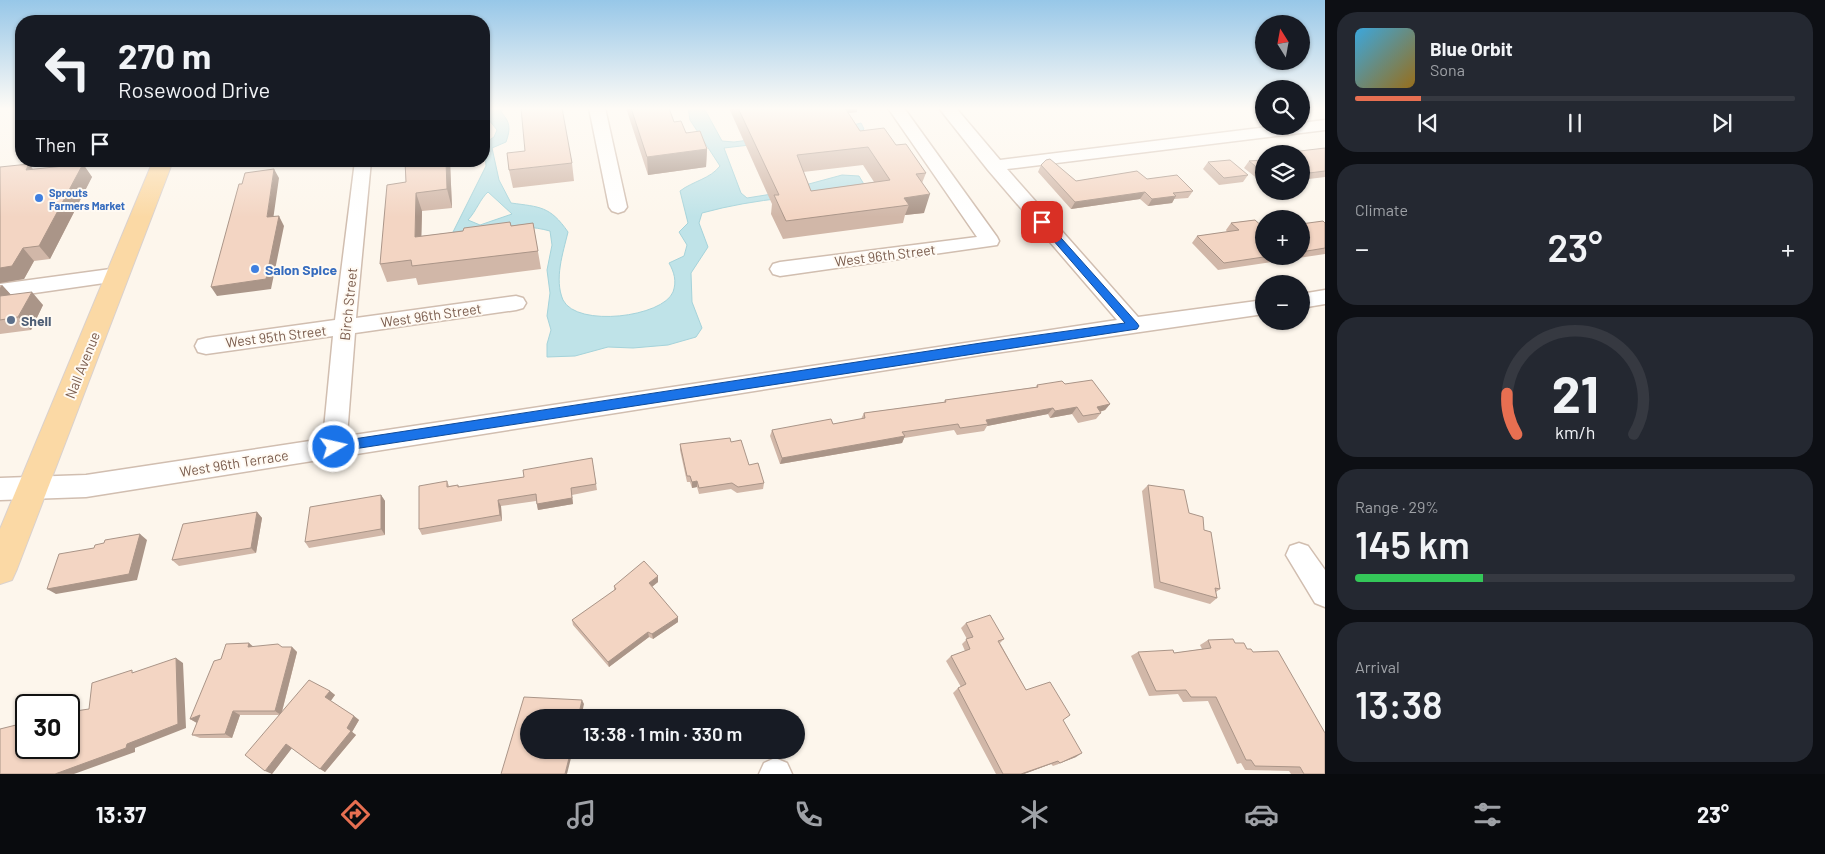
<!DOCTYPE html>
<html lang="en">
<head>
<meta charset="utf-8">
<style>
	:root { --surface:#171b24; --page:#242831; --text:#f1f3f6; --muted:#9ea1a6; --line:#363941; --accent:#e76f51 }
	body { margin:0; font-family:Barlow,sans-serif; background:var(--page); color:var(--text); height:100vh; display:flex; flex-direction:column; font-size:19px; white-space:nowrap }
	* { box-sizing:border-box; margin:0 }
	p { font-size:16px; color:var(--muted) }
	.icon { flex:none; width:28px; height:28px; fill:none; stroke:currentColor; stroke-width:2; stroke-linecap:round; stroke-linejoin:round }
	.map { position:relative; flex:1; overflow:hidden }
	.panel { display:flex; flex-direction:column; gap:12px; padding:12px; background:#0d0f14; width:500px }
	.panel>* { flex:none }
	.hud { position:absolute; left:15px; top:15px; width:475px; height:152px; border-radius:20px; box-shadow:0 1px 4px #0004; background:#171b24; color:var(--text); overflow:hidden }
	.needle { width:32px; rotate:349deg }
	.buttons { position:absolute; left:1255px; top:15px; display:grid; gap:10px }
	.buttons a { display:grid; place-items:center; width:55px; height:55px; border-radius:50%; background:var(--surface); box-shadow:0 1px 4px #0004; font-size:25px }
	.speed { position:absolute; left:15px; top:694px; display:flex; gap:10px; font-size:25px; font-weight:700; text-align:center }
	.speed>* { display:grid; place-content:center; width:65px; height:65px; border-radius:50%; background:var(--surface); box-shadow:0 1px 4px #0004; line-height:1 }
	.speed .limit { border:2px solid #111; border-radius:8px; background:#fff; color:#111 }
	.pin { position:absolute; display:grid; place-items:center; width:42px; height:42px; color:#fff; margin:-21px; border-radius:10px; box-shadow:0 2px 8px #0006 }
	.me { position:absolute; width:55px; margin:-28px; rotate:81deg; stroke-linejoin:round; filter:drop-shadow(0 0 4px #0008) }
	.turn { display:flex; align-items:center; gap:18px; height:105px; padding:0 20px; font-size:22px }
	.turn .icon { width:65px; height:65px; stroke-width:2.5 }
	.turn b { display:block; font-size:35px; line-height:42px }
	.then { display:flex; align-items:center; height:48px; padding:0 20px; background:#0003; gap:10px; font-size:19px }
	.big { font-size:38px; font-weight:600; line-height:1.1 }
	.panel .card { flex:1; display:flex; flex-direction:column; justify-content:center; gap:8px; min-width:0; padding:0 18px; border-radius:20px; background:var(--page) }
	.panel .dial { align-items:center; gap:0 }
	.dial svg { height:130px; overflow:visible; fill:none; stroke:var(--line); stroke-width:7; stroke-linecap:round; text-anchor:middle }
	.dial text { fill:var(--text); stroke:none }
	.song { display:flex; align-items:center; gap:15px }
	.cover { width:60px; height:60px; border-radius:8px; background:linear-gradient(135deg,hsl(200 70% 55%),hsl(40 70% 35%)) }
	.played { height:5px; border-radius:2px; background:linear-gradient(90deg,var(--accent) 15%,var(--line) 15%) }
	.keys { display:flex; justify-content:space-around; direction:ltr }
	.heat { display:flex; justify-content:space-between; align-items:center; font-size:28px; direction:ltr }
	.charge { height:8px; border-radius:4px; background:linear-gradient(90deg,#34c759 29%,var(--line) 0) }
	.trip { position:absolute; left:520px; top:709px; width:285px; height:50px; border-radius:25px; background:var(--surface); box-shadow:0 1px 4px #0004; font-weight:600; line-height:50px; text-align:center }
	.menu { display:flex; height:80px; justify-content:space-around; align-items:center; background:#090b0e; color:var(--muted) }
	.menu .icon { width:35px; height:35px }
	.menu .selected { color:var(--accent) }
	.menu b { font-size:22px; color:var(--text) }
	main { display:flex; flex:1; min-height:0 }
	.map>svg:first-child { display:block }
	.water { fill:#bfe3e8; stroke:#a5d3da; fill-rule:evenodd }
	.lines { fill:none; stroke-linecap:round; stroke-linejoin:round }
	.minor-casing { stroke:#d1beb0; stroke-width:3 }
	.major-casing { stroke:#dad1cd; stroke-width:2 }
	.minor { fill:#fff; fill-rule:evenodd }
	.major { fill:#fbd9a5; fill-rule:evenodd }
	.wall { fill:#d1b7a8; fill-rule:evenodd }
	.shaded-wall { fill:#aa9588 }
	.building { fill:#f3d5c3; stroke:#aa9588; fill-rule:evenodd }
	.route { fill:#1a73e8; stroke:#114b97 }
	.shop-dot { fill:#3f7fe0; stroke:#fffaf3; stroke-width:2 }
	.service-dot { fill:#5c6f8a; stroke:#fffaf3; stroke-width:2 }
	.labels { text-anchor:middle; dominant-baseline:central; stroke-width:4; stroke-linejoin:round; paint-order:stroke }
	.far-shop-label { font-size:11px; font-weight:bold; fill:#366cbe; stroke:#fffaf3; text-anchor:start }
	.street-label { font-size:14px; fill:#7a5c4d; stroke:#fffaf3 }
	.shop-label { font-size:14px; font-weight:bold; fill:#366cbe; stroke:#fffaf3; text-anchor:start }
	.service-label { font-size:14px; font-weight:bold; fill:#4e5e75; stroke:#fffaf3; text-anchor:start }
</style>
</head>
<body>
<main>
<div class="map">
<svg width="1325" height="774" viewBox="0 0 1325 774">
	<rect width="100%" height="100%" fill="#fdf6ec"/>
	<!-- water -->
	<path class="water" d="M484,108H503L501,112C510,122 511,128 506,142L492,148L499,180L511,203C540,207 550,206 568,232C563,253 554,279 563,300C577,328 663,317 673,292C677,281 674,272 669,263L684,256L687,245L679,232L688,223L680,191C693,181 710,179 720,166L690,120L688,108H704L722,141L734,142L846,127L861,123L864,129L861,132L724,148L741,193L747,198L772,194L842,175L859,176L868,191C812,195 756,198 702,213L699,223L708,247L691,273L692,302L702,328L696,337L668,345L633,348L608,347L575,356L547,357V344L551,330L547,316L550,293L547,270L552,245L550,231C517,222 486,229 453,232L486,166L484,141H488L494,137L497,130L489,120L484,118ZM488,192L512,214L480,225L468,220C477,210 480,199 488,192Z"/>
	<g class="lines">
		<defs>
			<path id="minor" d="M589,108H605L627,207L624,211L618,213L612,211L609,207Z
				M888,108H904L997,237L999,241L997,245L780,276L773,274L770,269L773,264L780,262L977,237Z
				M939,108H956L1000,160L1276,126H1301V123L1325,120V130L1007,169L1138,317L1264,300V314L981,355L86,497L0,500V478L86,475L323,439L333,336L206,354L198,352L195,346L198,340L206,338L335,320L355,161H371L356,318L516,296L523,298L526,303L523,308L516,310L355,333L347,436L1117,320L988,170Z
				M118,268L125,270L128,275L125,280L0,298V284Z
				M1325,290V304L1301,308V294Z
				M1299,543L1308,546L1325,570V607L1315,603L1286,555L1290,546Z
				M775,758L787,763L792,774H759L764,763Z"/>
			<path id="major" d="M153,161H173L17,569L12,580L0,584V529Z"/>
		</defs>
		<!-- minor casing -->
		<use href="#minor" class="minor-casing"/>
		<!-- major casing -->
		<use href="#major" class="major-casing"/>
		<!-- minor -->
		<use href="#minor" class="minor"/>
		<!-- major -->
		<use href="#major" class="major"/>
	</g>
	<!-- wall -->
	<path class="wall" d="M626,108H669L674,122L707,149L706,167L648,175Z
		M729,108H857V112L848,113L860,131L896,145L926,173L922,183L924,213L905,215L903,223L783,239L771,214L772,204ZM863,165L874,182L811,191L803,172Z
		M1325,148V177L1301,180V154Z
		M1264,160V184L1244,168L1249,161Z
		M405,161H450L452,208L422,211L421,236L533,223L541,269L418,285L416,278L387,282L380,264L406,182Z
		M1208,162L1248,175L1243,182L1219,185L1203,169Z
		M572,163L574,181L513,188L509,170Z
		M83,164L92,177L50,259L34,261L24,279L0,283V167L33,169Z
		M1041,165L1076,181L1147,179L1193,191L1188,198L1174,199L1172,203L1148,206L1140,199L1071,209L1038,172Z
		M1255,220L1264,256H1301V224L1325,223V254L1218,270L1192,243L1197,236L1227,232L1226,230L1231,223Z
		M0,285H2L11,295L43,305L31,330L0,334Z
		M1065,384L1110,404L1105,410L1100,412L1101,413L1096,419L1078,423L1072,414L1050,418L1048,414L987,426L984,431L957,435L954,430L904,438L902,443L780,464L770,436L772,430L833,424L861,419L864,413L944,402L945,400L1036,387L1037,385Z
		M731,442L764,483L763,489L737,493L731,489L699,494L697,487L692,488L690,482H687L680,450V444Z
		M592,458L597,490L572,495L573,504L538,510L536,501L501,506L502,521L422,535L419,529L447,481L449,486L458,485L459,487L524,477Z
		M1148,485L1189,513L1204,530L1220,589L1216,592L1217,598L1210,604L1154,588L1142,491Z
		M381,495L385,501V535L309,548L305,542Z
		M257,512L262,518L256,553L179,566L172,560Z
		M658,576V582L652,587L678,617V622L653,639L649,637L609,667L573,625L572,620L614,591V586Z
		M966,623L1004,639L1000,643L1026,690L1063,720L1076,757L1053,766L1051,764L1024,774H996L953,693L958,688L961,687L946,661L951,656L965,651L962,644L967,639L961,628Z
		M1208,640L1235,643L1247,649L1325,774H1291L1289,771L1245,770L1241,763L1237,764L1208,701L1183,702L1178,694L1149,696L1131,656L1138,652L1174,653L1202,649L1200,645Z
		M253,647H292L297,652L282,712L330,691L335,695L330,701L354,716L359,720L352,732L356,735L325,772L292,748L272,774H271L279,715H240L232,738H200L192,735L197,723L190,719L221,659Z"/>
	<!-- shaded-wall -->
	<path class="shaded-wall" d="M835,108H857V112L833,115Z
		M707,149L706,167L648,175L647,157Z
		M446,161H450L452,208L447,189Z
		M29,164L39,177L26,170Z
		M83,164L92,177L50,259L39,246Z
		M274,169L279,178L272,227L267,217Z
		M1145,192L1140,199L1071,209L1075,202Z
		M416,193L422,211L421,255L415,237Z
		M930,194L924,213L905,215L909,205L904,198Z
		M1176,196L1172,203L1148,206L1152,199Z
		M279,216L284,226L271,289L217,296L211,287Z
		M23,248L34,261L24,279L0,283V268Z
		M2,285L14,298L0,301V288Z
		M32,292L43,305L31,330L18,317Z
		M1110,404L1105,410L1092,414L1097,407Z
		M1077,407L1072,414L1050,418L1055,411Z
		M1053,408L1048,414L987,426L988,424L986,420Z
		M905,436L902,443L780,464L782,458Z
		M697,481V487L692,488V482Z
		M571,488L573,504L538,510L537,504Z
		M381,495L385,501V535L381,529Z
		M498,500L501,506L502,521L500,515Z
		M257,512L262,518L256,553L251,548Z
		M140,534L147,540L137,580L56,594L47,589Z
		M658,576V582L649,589V583Z
		M678,617V622L653,639L652,634Z
		M648,632L649,637L609,667L608,662Z
		M249,643L255,648L248,647Z
		M292,647L297,652L281,715L275,711Z
		M176,658L183,663L186,728L135,748V752L74,774H55L127,744Z
		M330,691L335,695L330,702L325,697Z
		M582,700L584,704L581,718H578Z
		M233,711L240,715L232,738L225,734Z
		M200,715L197,723L190,719Z
		M354,716L359,720L352,732L347,728Z
		M351,731L356,735L325,772L320,769Z
		M286,744L292,748L272,774L265,771Z
		M571,750H573L567,774H565Z
		M1082,753L1076,757L1053,766L1060,763Z
		M1058,761L1051,764L1024,774H1021Z"/>
	<!-- building -->
	<path class="building" d="M521,108H562L572,163L509,170L507,153L525,151Z
		M631,108H669L674,122L681,121L686,133L700,131L707,149L647,157Z
		M738,108H845L860,131L884,128L896,145L906,144L926,173L916,174L930,194L904,198L909,205L786,221L774,195H779ZM868,147L890,180L811,191L797,155Z
		M1325,148V171L1301,174V154H1275Z
		M1050,159L1076,181L1137,171L1147,179L1177,175L1193,191L1173,193L1176,196L1152,199L1145,192L1075,202L1041,165L1046,160Z
		M1230,160L1248,175L1224,178L1208,162Z
		M1264,160V173L1249,161Z
		M405,161H446L447,189L416,193L415,237L463,231L464,228L510,222L511,226L533,223L538,251L412,266L411,260L380,264L387,185L406,182Z
		M29,164L26,170L83,164L39,246L23,248L12,266L0,268V167Z
		M274,169L267,217L279,216L266,279L211,287L239,184H242L245,173Z
		M1255,220L1264,228V256H1270L1224,263L1197,236L1239,230L1231,223Z
		M1323,221L1325,223V248L1301,252V224Z
		M32,292L18,317L0,320V296Z
		M1092,380L1110,404L1097,407L1101,413L1083,416L1077,407L1055,411L1053,408L986,420L988,424L960,428L958,424L902,432L905,436L782,458L772,430L831,419L833,424L865,418L864,413L946,402L945,400L1038,387L1037,385L1062,381L1065,384Z
		M730,438L731,442L741,440L749,465L758,463L764,483L738,487L732,483L699,488L697,481L692,482L690,476H687L680,444Z
		M592,458L596,484L571,488L572,498L537,504L536,494L498,500L500,515L419,529V486L447,481V487L458,485V487L524,477L523,470Z
		M1148,485L1184,490L1189,513L1203,517L1204,530L1211,532L1220,589L1215,588L1217,598L1160,582Z
		M381,495V529L305,542L310,507Z
		M257,512L251,548L172,560L183,524Z
		M140,534L129,574L47,589L59,554L94,548L95,545L104,543L105,540Z
		M644,561L658,576L649,583L678,617L652,634L648,632L608,662L572,620L616,589L614,586Z
		M990,615L1004,639L998,641L1026,690L1050,682L1070,715L1063,720L1082,753L1060,763L1058,761L1021,774H1003L958,688L966,684L951,656L970,649L966,639L973,637L966,623Z
		M1233,639L1235,643H1244L1247,649H1251L1253,652L1278,651L1325,733V774H1304L1300,767L1255,766L1251,760H1246L1216,697H1191L1186,690L1156,691L1138,652L1173,650L1174,653L1211,648L1208,640Z
		M249,643L248,647L278,644L282,647H292L275,711H233L225,734L192,735L200,715L190,719L214,661L221,659L226,644Z
		M176,658L178,724L127,744L126,748L55,774H0V729L16,725L24,716H26V748H69V712L89,709L92,683L132,670V673Z
		M309,680L330,691L325,697L354,716L347,728L351,731L320,769L286,744L265,771L245,755Z
		M524,697L582,700L578,718H529V750H571L565,774H501Z"/>
	<!-- sky -->
	<linearGradient id="sky" x2="0" y2="1"><stop stop-color="#97c7e8"/><stop offset="0.5" stop-color="#fefbf6"/><stop offset="1" stop-color="#fefbf6" stop-opacity="0"/></linearGradient>
	<rect width="1325" height="217" fill="url(#sky)"/>
	<!-- route -->
	<path class="route" d="M1042,219L1045,220L1137,323L1139,326L1137,329L334,452L330,451L328,447L330,444L334,442L981,343L1125,323L1039,224L1037,222Z"/>
	<!-- markers -->
	<g class="shop-dot">
		<circle cx="39" cy="198" r="5"/>
		<circle cx="255" cy="269" r="5"/>
	</g>
	<circle class="service-dot" cx="11" cy="320" r="5"/>
	<g class="labels">
		<!-- far-shop labels -->
		<g class="far-shop-label">
			<text x="49" y="192">Sprouts<tspan x="49" dy="13">Farmers Market</tspan></text>
		</g>
		<!-- street labels -->
		<g class="street-label">
			<text transform="translate(885 255) rotate(-7)">West 96th Street</text>
			<text transform="translate(348 304) rotate(-84)">Birch Street</text>
			<text transform="translate(431 315) rotate(-8)">West 96th Street</text>
			<text transform="translate(276 336) rotate(-7)">West 95th Street</text>
			<text transform="translate(82 365) rotate(-68)">Nall Avenue</text>
			<text transform="translate(234 463) rotate(-9)">West 96th Terrace</text>
		</g>
		<!-- shop labels -->
		<g class="shop-label">
			<text x="265" y="269">Salon Spice</text>
		</g>
		<!-- service labels -->
		<g class="service-label">
			<text x="21" y="320">Shell</text>
		</g>
	</g>
</svg>
<div class="buttons">
<a><svg class="needle" viewBox="-14 -14 28 28"><path d="M0-13l5 13h-10z" fill="#e53935"/><path d="M0 13l5-13h-10z" fill="#9ea1a6"/></svg></a>
<a><svg class="icon" aria-label="search" viewBox="0 0 24 24"><circle cx="10" cy="10" r="6"/><path d="M15 15l6 6"/></svg></a>
<a><svg class="icon" aria-label="layers" viewBox="0 0 24 24"><path d="M12 4l9 5-9 5-9-5zM3 14l9 5 9-5"/></svg></a>
<a>+</a>
<a>−</a>
</div>
<div class="speed"><div class="limit">30</div></div>
<div class="pin" style="left:1042px;top:222px;background:#d93025"><svg class="icon" aria-label="arrive" viewBox="0 0 24 24"><path d="M6 21V4h12l-3 4 3 4H6"/></svg></div>
<svg class="me" style="left:334px;top:447px" viewBox="-20 -20 40 40"><circle r="17" fill="#1a73e8" stroke="#fff" stroke-width="3"/><path d="M0-11L8 9 0 5-8 9z" fill="#fff"/></svg>
<div class="trip">13:38 · 1 min · 330 m</div>
<div class="hud">
<div class="turn"><svg class="icon" aria-label="left" viewBox="0 0 24 24"><path d="M17 20v-9H6M10 6l-5 5 5 5"/></svg><div><b>270 m</b>Rosewood Drive</div></div>
<div class="then">Then<svg class="icon" aria-label="arrive" viewBox="0 0 24 24"><path d="M6 21V4h12l-3 4 3 4H6"/></svg></div>
</div>
</div>
<section class="panel">
<div class="card">
<div class="song"><i class="cover"></i><div><b>Blue Orbit</b><p>Sona</p></div></div>
<div class="played"></div>
<div class="keys"><svg class="icon" aria-label="previous" viewBox="0 0 24 24"><path d="M18 5L8 12l10 7zM5 5v14"/></svg><svg class="icon" aria-label="pause" viewBox="0 0 24 24"><path d="M8 5v14M16 5v14"/></svg><svg class="icon" aria-label="next" viewBox="0 0 24 24"><path d="M6 5l10 7-10 7zM19 5v14"/></svg></div>
</div>
<div class="card"><p>Climate</p>
<div class="heat"><a>−</a><b class="big">23°</b><a>+</a></div>
</div>
<div class="card dial"><svg viewBox="0 0 100 80">
<path d="M14 69A42 42 0 1 1 86 69"/>
<path d="M14 69A42 42 0 0 1 8 44" stroke="#e76f51"/>
<text x="50" y="56" font-size="32" font-weight="700">21</text>
<text x="50" y="72" font-size="11">km/h</text>
</svg></div>
<div class="card"><p>Range · 29%</p><b class="big">145 km</b><div class="charge"></div></div>
<div class="card"><p>Arrival</p><b class="big">13:38</b></div>
</section>
</main>
<nav class="menu">
<b>13:37</b>
<svg class="icon selected" aria-label="directions" viewBox="0 0 24 24"><path d="M12 3l9 9-9 9-9-9zM9 14v-3h6M13 9l2 2-2 2"/></svg>
<svg class="icon" aria-label="music" viewBox="0 0 24 24"><path d="M9 18V5l10-2v13"/><circle cx="6" cy="18" r="3"/><circle cx="16" cy="16" r="3"/></svg>
<svg class="icon" aria-label="phone" viewBox="0 0 24 24"><path d="M5 4h4l2 5-3 2q2 4 5 5l2-3 5 2v4C11 20 4 13 5 4z"/></svg>
<svg class="icon" aria-label="climate" viewBox="0 0 24 24"><path d="M12 3v18M4 7l16 10M4 17L20 7"/></svg>
<svg class="icon" aria-label="car" viewBox="0 0 24 24"><path d="M5 17H2v-5l4-1 3-4h7l3 4 3 1v5h-3M9 17h6M6 11h13"/><circle cx="7" cy="17" r="2"/><circle cx="17" cy="17" r="2"/></svg>
<svg class="icon" aria-label="filters" viewBox="0 0 24 24"><path d="M4 7h16M4 17h16"/><circle cx="9" cy="7" r="2"/><circle cx="15" cy="17" r="2"/></svg>
<b>23°</b>
</nav>
</body>
</html>
